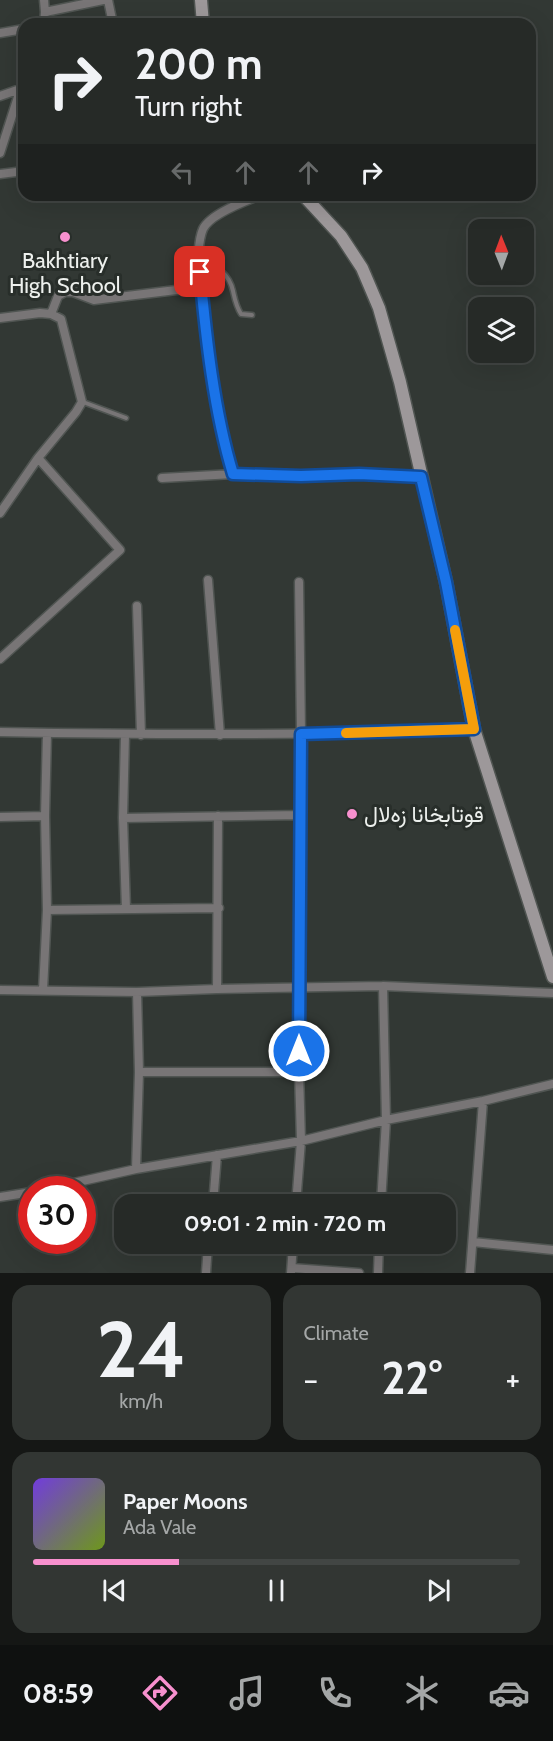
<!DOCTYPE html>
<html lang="en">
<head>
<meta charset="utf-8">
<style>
	:root { --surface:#262a27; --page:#323633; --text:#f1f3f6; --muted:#a4a7a7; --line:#424644; --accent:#f790ce }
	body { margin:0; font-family:Cabin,Vazirmatn,sans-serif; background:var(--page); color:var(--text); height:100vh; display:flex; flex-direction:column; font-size:22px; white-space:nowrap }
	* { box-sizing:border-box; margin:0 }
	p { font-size:20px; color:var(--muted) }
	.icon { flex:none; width:33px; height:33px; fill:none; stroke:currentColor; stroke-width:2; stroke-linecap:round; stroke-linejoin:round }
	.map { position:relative; height:1273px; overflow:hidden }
	.sheet { display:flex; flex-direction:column; gap:12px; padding:12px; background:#151715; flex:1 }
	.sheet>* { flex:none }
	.guide { position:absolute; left:18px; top:18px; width:518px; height:183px; border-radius:18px; box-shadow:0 6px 24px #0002,0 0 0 2px var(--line); background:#262a27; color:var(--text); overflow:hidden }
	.needle { width:39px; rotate:359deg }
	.tools { position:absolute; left:468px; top:219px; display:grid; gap:12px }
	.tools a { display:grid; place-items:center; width:66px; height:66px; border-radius:12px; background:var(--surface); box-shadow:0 6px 24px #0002,0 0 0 2px var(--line); font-size:30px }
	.speed { position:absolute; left:18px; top:1176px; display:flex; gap:12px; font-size:30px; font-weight:700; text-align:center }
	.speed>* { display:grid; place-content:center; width:78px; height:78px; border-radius:50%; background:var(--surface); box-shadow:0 6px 24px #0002,0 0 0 2px var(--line); line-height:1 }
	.speed .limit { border:9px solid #d22; background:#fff; color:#111 }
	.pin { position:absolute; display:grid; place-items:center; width:51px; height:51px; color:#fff; margin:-26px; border-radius:12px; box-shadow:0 3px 9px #0006 }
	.me { position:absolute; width:66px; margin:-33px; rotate:0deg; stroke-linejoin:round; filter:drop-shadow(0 0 4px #0008) }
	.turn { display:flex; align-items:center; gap:21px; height:126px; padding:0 18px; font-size:27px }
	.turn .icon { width:78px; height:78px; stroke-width:2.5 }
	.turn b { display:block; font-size:42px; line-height:51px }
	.lanes { display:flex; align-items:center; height:57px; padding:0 18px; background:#0003; justify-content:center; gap:30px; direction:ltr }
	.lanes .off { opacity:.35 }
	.big { font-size:45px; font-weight:700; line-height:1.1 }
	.sheet .tile { flex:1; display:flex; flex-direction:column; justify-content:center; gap:9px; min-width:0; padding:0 21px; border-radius:18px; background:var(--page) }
	.sheet .dial { align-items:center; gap:0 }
	.dial b { font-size:78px; line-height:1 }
	.song { display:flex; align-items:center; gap:18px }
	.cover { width:72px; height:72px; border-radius:9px; background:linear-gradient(135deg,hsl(260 70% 55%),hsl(80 70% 35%)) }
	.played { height:6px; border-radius:3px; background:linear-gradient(90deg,var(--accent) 30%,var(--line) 30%) }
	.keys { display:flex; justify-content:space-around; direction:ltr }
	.heat { display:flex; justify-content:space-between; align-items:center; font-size:33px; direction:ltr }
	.sheet .tiles { flex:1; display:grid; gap:12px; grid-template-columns:1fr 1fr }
	.tile:last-child { grid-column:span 2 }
	.trip { position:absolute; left:114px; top:1194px; width:342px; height:60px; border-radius:18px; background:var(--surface); box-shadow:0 6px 24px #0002,0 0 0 2px var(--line); font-weight:700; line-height:60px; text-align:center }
	.tab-bar { display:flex; height:96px; justify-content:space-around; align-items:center; background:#0f1110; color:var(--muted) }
	.tab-bar .icon { width:42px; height:42px }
	.tab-bar .active { color:var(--accent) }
	.tab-bar b { font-size:27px; color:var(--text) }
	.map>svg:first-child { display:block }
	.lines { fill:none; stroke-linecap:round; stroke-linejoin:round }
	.service-casing { stroke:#505552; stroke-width:7 }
	.minor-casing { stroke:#505552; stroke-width:11 }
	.secondary-casing { stroke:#505552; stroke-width:15 }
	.service { stroke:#787576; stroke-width:4 }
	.minor { stroke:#787576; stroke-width:8 }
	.secondary { stroke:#9d989a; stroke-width:12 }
	.route-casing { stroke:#114b97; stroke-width:15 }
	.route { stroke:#1a73e8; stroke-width:10 }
	.slow { stroke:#f59e0b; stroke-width:10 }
	.poi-dot { fill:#f790ce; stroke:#282e2a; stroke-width:2 }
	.labels { text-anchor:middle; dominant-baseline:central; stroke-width:6; stroke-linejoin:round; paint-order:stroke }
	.poi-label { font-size:22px; fill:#edf0ed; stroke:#282e2a }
</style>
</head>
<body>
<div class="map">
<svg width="553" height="1273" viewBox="0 0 553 1273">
	<rect width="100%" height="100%" fill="#323834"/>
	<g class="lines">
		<defs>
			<path id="service" d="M199,258C215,266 229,272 233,291C235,300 236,306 241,314L252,315
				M83,402L126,418"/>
			<path id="minor" d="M108,0L113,24
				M45,12L103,0
				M44,24L45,12L44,0
				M0,33L24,29
				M0,96L20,89
				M0,153L24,78
				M0,174L24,171
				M51,314L58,296L65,292H73L94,300L201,287
				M0,318L40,313L51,314L61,319L82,402L76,412L38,458L0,513
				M233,474C212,405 206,329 198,258C199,248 199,238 203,229C210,214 245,201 261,195
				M162,478L233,474L301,476L359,474L421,477
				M208,580L220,735
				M137,606L141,735
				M0,659L120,550L38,458
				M0,732C158,735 316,736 474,729
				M125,735L123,818L126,909
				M0,817L45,816
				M123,818L301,815
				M47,910L219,908
				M217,989L218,816
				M0,990L137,992L217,989L383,986L553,993
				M43,990L47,910L45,816L47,733
				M139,1072H299
				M136,1169L139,1072L137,992
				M42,1190L136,1169L301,1141L386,1120L483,1101L553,1084
				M0,1197L32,1192
				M213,1204L217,1155
				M296,1204L301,1141L299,1072L301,734L299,582
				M381,1204L386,1120L383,986
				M473,1242L553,1250
				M292,1268L359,1273
				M206,1273L208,1244
				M291,1273L293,1244
				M378,1273L379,1244
				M470,1273L483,1101"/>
			<path id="secondary" d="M201,0L203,24
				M303,195L341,236L362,268L379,308L400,382L446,582L474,729L553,977"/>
		</defs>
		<!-- service casing -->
		<use href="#service" class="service-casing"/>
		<!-- minor casing -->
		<use href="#minor" class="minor-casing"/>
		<!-- secondary casing -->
		<use href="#secondary" class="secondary-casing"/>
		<!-- service -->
		<use href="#service" class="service"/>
		<!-- minor -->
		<use href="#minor" class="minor"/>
		<!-- secondary -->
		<use href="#secondary" class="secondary"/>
	</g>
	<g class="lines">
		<defs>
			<path id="route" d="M200,272C206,338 214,411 233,474L301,476L359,474L421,477L446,582L474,729L301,734L299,1051"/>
		</defs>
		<!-- route casing -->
		<use href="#route" class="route-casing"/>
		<!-- route -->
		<use href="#route" class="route"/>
		<!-- slow -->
		<path class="slow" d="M346,733L474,729L455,630"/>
	</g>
	<!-- markers -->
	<g class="poi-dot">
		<circle cx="65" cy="237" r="6"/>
		<circle cx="352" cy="814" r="6"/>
	</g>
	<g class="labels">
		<!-- poi labels -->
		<g class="poi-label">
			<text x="65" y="260">Bakhtiary<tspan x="65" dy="25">High School</tspan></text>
			<text x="364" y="814" text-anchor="start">قوتابخانا زەلال</text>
		</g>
	</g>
</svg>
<div class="tools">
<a><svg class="needle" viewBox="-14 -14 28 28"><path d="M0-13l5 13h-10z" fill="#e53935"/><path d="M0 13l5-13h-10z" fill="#a4a7a7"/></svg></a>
<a><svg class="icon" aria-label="layers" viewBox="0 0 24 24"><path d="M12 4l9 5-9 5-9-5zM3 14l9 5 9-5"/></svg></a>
</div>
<div class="speed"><div class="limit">30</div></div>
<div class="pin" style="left:200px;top:272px;background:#d93025"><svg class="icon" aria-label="arrive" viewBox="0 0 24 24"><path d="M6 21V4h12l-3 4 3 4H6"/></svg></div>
<svg class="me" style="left:299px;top:1051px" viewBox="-20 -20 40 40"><circle r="17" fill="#1a73e8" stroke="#fff" stroke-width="3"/><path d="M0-11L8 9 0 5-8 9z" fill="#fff"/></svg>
<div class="trip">09:01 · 2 min · 720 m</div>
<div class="guide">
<div class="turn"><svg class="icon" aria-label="right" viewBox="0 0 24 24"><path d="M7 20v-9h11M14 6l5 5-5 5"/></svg><div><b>200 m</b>Turn right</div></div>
<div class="lanes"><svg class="icon off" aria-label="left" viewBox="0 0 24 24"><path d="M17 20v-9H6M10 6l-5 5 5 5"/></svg><svg class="icon off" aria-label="ahead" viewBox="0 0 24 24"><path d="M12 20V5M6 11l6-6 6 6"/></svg><svg class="icon off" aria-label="ahead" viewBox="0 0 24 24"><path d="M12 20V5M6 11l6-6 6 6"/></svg><svg class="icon" aria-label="right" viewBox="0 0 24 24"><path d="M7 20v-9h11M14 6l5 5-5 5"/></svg></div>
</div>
</div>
<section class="sheet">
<div class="tiles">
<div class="tile dial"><b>24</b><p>km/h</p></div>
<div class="tile"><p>Climate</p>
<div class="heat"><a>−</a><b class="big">22°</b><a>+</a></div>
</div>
<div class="tile">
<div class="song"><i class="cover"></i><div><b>Paper Moons</b><p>Ada Vale</p></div></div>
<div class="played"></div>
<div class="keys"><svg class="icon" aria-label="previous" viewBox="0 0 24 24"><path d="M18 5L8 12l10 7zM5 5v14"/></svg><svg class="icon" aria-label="pause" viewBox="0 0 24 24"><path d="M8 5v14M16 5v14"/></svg><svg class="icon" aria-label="next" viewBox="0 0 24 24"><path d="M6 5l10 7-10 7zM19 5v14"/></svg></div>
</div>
</div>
</section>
<nav class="tab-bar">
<b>08:59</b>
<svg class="icon active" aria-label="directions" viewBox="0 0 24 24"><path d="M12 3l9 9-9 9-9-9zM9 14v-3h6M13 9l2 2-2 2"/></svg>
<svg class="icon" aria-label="music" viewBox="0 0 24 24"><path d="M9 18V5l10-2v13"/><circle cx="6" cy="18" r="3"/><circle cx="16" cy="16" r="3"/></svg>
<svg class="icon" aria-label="phone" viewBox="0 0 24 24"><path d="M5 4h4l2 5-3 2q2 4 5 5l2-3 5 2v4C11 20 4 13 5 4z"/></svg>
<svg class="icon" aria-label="climate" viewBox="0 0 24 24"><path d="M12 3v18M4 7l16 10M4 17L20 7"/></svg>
<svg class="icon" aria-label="car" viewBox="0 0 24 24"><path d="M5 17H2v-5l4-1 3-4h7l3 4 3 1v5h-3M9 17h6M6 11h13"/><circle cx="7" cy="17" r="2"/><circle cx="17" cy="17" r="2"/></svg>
</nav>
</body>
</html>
